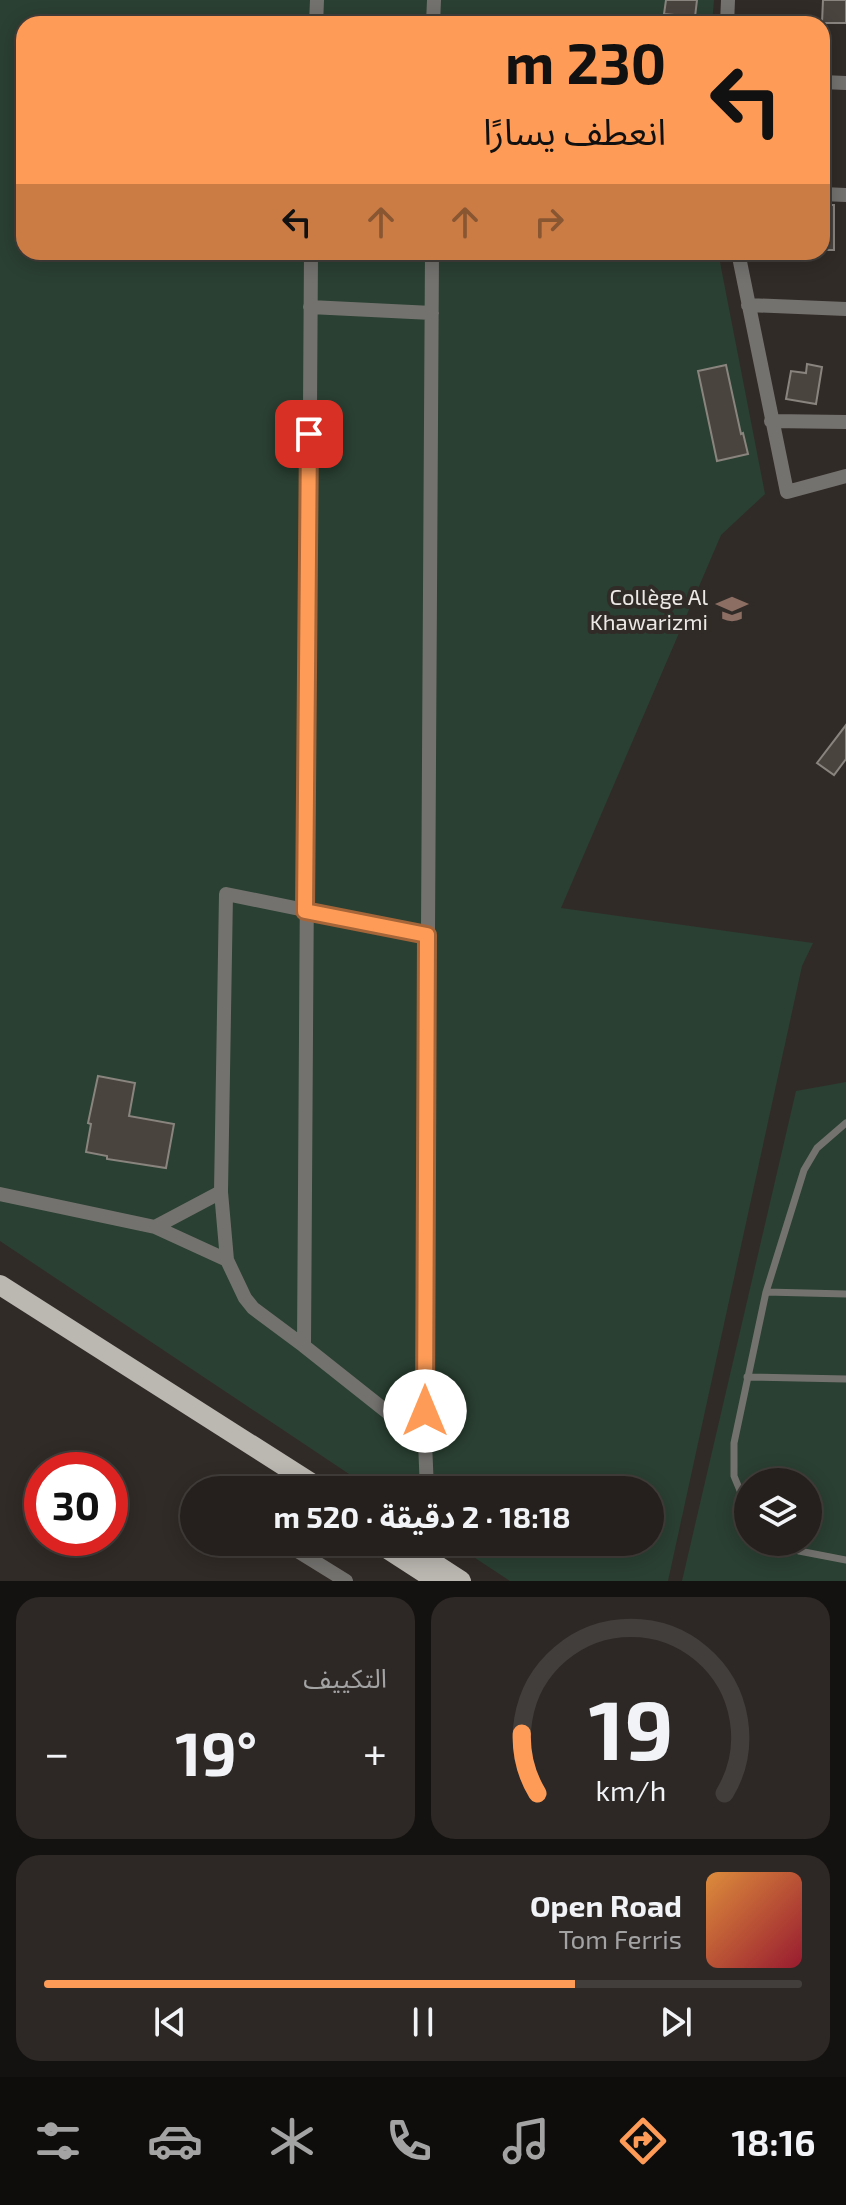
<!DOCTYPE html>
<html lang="ar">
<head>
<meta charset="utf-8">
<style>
	:root { --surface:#25201d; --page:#2d2826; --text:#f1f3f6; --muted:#a3a3a4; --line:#423e3b; --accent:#fe9c57 }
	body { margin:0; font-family:"Exo 2","Noto Sans Arabic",sans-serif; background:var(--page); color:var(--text); direction:rtl; height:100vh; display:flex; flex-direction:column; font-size:30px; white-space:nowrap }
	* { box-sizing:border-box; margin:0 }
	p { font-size:26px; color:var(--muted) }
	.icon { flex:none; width:44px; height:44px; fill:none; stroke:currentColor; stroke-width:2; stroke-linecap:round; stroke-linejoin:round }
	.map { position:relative; height:1581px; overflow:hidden; direction:ltr }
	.details { display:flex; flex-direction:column; gap:16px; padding:16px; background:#141210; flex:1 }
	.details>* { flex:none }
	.top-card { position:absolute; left:16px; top:16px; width:814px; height:244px; border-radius:24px; box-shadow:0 4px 20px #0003,0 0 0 2px var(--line); direction:rtl; background:#fe9c57; color:#111; overflow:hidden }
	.fabs { position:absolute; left:734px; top:1468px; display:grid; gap:16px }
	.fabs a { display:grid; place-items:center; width:88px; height:88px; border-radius:50%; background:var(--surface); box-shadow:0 4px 20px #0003,0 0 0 2px var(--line); font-size:40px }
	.speed { position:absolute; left:24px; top:1452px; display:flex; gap:16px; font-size:40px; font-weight:700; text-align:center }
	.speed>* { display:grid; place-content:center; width:104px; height:104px; border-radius:50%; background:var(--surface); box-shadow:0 4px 20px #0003,0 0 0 2px var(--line); line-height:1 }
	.speed .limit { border:12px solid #d22; background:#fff; color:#111 }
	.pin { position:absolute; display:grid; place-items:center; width:68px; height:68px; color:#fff; margin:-34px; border-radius:16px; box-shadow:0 4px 12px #0006 }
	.me { position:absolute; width:88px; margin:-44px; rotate:0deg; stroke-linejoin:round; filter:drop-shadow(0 0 6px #0008) }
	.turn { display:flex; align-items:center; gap:28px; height:168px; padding:0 32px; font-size:36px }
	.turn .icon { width:104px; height:104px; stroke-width:2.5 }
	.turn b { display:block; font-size:56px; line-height:68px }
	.lanes { display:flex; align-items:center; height:76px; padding:0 32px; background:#0003; justify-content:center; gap:40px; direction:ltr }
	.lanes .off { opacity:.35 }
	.big { font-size:60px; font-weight:700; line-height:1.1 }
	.details .card { flex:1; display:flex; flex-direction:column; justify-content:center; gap:12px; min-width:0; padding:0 28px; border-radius:24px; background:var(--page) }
	.details .dial { align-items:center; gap:0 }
	.dial svg { height:208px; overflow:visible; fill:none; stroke:var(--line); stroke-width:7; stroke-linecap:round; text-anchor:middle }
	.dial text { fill:var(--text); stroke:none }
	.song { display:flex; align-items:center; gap:24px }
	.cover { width:96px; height:96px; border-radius:12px; background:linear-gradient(135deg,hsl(30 70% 55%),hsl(350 70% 35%)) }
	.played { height:8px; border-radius:4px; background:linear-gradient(90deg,var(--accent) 70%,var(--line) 70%) }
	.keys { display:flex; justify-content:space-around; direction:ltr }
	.heat { display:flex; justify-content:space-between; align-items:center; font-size:44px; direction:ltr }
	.details .tiles { flex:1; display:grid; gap:16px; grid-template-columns:1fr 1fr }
	.card:last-child { grid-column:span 2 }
	.trip { position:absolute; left:180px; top:1476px; width:484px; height:80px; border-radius:40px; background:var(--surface); box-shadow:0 4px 20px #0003,0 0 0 2px var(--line); font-weight:700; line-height:80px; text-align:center; direction:rtl }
	.tab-bar { display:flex; height:128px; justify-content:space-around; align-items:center; background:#0f0d0c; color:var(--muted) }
	.tab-bar .icon { width:56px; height:56px }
	.tab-bar .current { color:var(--accent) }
	.tab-bar b { font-size:36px; color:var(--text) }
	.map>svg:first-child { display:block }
	.green { fill:#2a4032; fill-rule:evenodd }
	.building { fill:#4a443f; stroke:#89847e; stroke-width:2 }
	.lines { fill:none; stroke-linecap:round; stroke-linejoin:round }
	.lane { stroke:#74726f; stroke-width:7 }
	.street { stroke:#74726f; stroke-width:14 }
	.primary { stroke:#bbb7b1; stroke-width:20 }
	.route-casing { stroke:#a56539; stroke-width:20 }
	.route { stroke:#fe9c57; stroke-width:14 }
	.labels { text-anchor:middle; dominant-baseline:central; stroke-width:8; stroke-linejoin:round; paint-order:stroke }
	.poi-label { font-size:22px; fill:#ece8e5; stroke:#312b27; text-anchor:end }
</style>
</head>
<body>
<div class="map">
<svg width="846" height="1581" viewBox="0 0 846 1581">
	<rect width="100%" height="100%" fill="#312b27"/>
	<!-- green -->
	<path class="green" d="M0,0H714L712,24H24V252H718L765,494L721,535L561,908L813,943L802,966L668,1581H510L451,1542H650V1490H373L0,1241Z
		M846,1082V1581H682L796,1091ZM748,1482H808V1542H748Z"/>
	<!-- building -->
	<path class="building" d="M666,0H697L695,17L664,14Z
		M823,0H846V23H822Z
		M822,205H834V250H822Z
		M807,364L822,367L816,404L786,399L791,371L806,373Z
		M726,365L741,434L743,433L748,454L717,461L698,371Z
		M846,725V759L834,775L817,763Z
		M98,1076L135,1083L129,1116L174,1124L166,1168L107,1159V1156L86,1152L91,1124L88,1123Z"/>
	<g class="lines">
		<!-- lane -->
		<path class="lane" d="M766,1292L846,1294
			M747,1377L846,1379
			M748,1510L734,1476V1443L766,1292L804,1170L817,1148L846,1123
			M784,1542L799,1551L846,1560"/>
		<!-- street -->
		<path class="street" d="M316,24L317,0
			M433,24L434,0
			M727,24L728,0
			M822,82L846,83
			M822,194L846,195
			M311,252L304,1346L425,1442
			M738,252L787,492L846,476
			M748,305L846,309
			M310,307L432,313
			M771,421L846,422
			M0,1194L155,1227L227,1260
			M155,1227L221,1192
			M304,1346L253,1308L245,1298L227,1260L221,1192L226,894L427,935
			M427,1490L425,1442L432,252
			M283,1542L346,1581"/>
		<!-- primary -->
		<path class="primary" d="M0,1285L322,1490
			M377,1542L437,1581
			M424,1557L461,1581"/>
	</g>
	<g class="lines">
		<defs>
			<path id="route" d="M309,434L305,911L427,935L425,1411"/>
		</defs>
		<!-- route casing -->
		<use href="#route" class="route-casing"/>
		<!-- route -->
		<use href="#route" class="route"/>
	</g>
	<!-- icons -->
	<defs>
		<symbol id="school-bare" viewBox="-9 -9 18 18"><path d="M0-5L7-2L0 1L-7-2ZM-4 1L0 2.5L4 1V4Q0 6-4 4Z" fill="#8d6e63" stroke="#312b27" stroke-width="2.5" paint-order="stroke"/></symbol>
	</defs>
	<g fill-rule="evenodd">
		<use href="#school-bare" x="710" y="587" width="44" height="44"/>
	</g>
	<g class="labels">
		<!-- poi labels -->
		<g class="poi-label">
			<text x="708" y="596">Collège Al<tspan x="708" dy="25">Khawarizmi</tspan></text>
		</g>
	</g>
</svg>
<div class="fabs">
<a><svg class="icon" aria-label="layers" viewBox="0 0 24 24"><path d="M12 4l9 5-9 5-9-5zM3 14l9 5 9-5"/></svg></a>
</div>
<div class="speed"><div class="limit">30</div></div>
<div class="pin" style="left:309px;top:434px;background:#d93025"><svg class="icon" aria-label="arrive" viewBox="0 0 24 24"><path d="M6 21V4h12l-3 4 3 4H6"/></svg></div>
<svg class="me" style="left:425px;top:1411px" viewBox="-20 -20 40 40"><circle r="19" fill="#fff"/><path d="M0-13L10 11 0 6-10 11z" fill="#fe9c57"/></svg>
<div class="trip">18:18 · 2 دقيقة · 520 m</div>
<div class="top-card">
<div class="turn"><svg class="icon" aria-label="left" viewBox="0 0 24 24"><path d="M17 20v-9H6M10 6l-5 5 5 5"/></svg><div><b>230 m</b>انعطف يسارًا</div></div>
<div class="lanes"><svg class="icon" aria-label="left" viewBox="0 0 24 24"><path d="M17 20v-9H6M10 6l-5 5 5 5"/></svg><svg class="icon off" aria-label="ahead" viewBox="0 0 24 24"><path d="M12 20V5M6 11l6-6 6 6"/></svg><svg class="icon off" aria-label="ahead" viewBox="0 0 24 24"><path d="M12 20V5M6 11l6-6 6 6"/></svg><svg class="icon off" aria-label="right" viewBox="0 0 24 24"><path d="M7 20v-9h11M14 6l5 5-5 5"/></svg></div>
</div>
</div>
<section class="details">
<div class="tiles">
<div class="card dial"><svg viewBox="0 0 100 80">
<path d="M14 69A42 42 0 1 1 86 69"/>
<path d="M14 69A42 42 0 0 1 8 46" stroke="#fe9c57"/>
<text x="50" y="56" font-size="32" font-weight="700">19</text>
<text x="50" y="72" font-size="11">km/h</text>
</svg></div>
<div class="card"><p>التكييف</p>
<div class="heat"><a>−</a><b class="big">19°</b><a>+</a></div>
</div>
<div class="card">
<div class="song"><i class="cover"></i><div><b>Open Road</b><p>Tom Ferris</p></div></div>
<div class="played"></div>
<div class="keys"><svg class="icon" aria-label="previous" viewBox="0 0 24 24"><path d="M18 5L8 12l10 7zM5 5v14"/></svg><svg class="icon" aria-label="pause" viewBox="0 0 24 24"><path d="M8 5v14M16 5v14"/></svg><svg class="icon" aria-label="next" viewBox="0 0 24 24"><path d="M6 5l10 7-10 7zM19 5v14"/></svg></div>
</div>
</div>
</section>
<nav class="tab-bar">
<b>18:16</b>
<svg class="icon current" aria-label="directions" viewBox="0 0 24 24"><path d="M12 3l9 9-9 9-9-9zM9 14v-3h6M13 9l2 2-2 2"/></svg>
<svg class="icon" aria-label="music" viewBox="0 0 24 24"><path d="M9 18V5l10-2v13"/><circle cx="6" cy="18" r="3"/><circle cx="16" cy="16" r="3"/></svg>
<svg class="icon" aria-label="phone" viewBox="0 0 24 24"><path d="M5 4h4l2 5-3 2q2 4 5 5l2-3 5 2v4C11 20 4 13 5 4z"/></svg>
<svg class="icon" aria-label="climate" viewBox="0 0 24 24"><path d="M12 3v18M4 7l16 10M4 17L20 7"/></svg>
<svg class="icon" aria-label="car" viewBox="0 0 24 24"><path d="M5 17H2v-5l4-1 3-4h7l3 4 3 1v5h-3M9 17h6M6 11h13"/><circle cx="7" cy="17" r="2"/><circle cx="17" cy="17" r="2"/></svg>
<svg class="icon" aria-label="filters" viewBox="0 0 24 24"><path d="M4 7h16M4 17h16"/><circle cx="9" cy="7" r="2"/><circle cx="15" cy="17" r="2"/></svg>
</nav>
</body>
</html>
